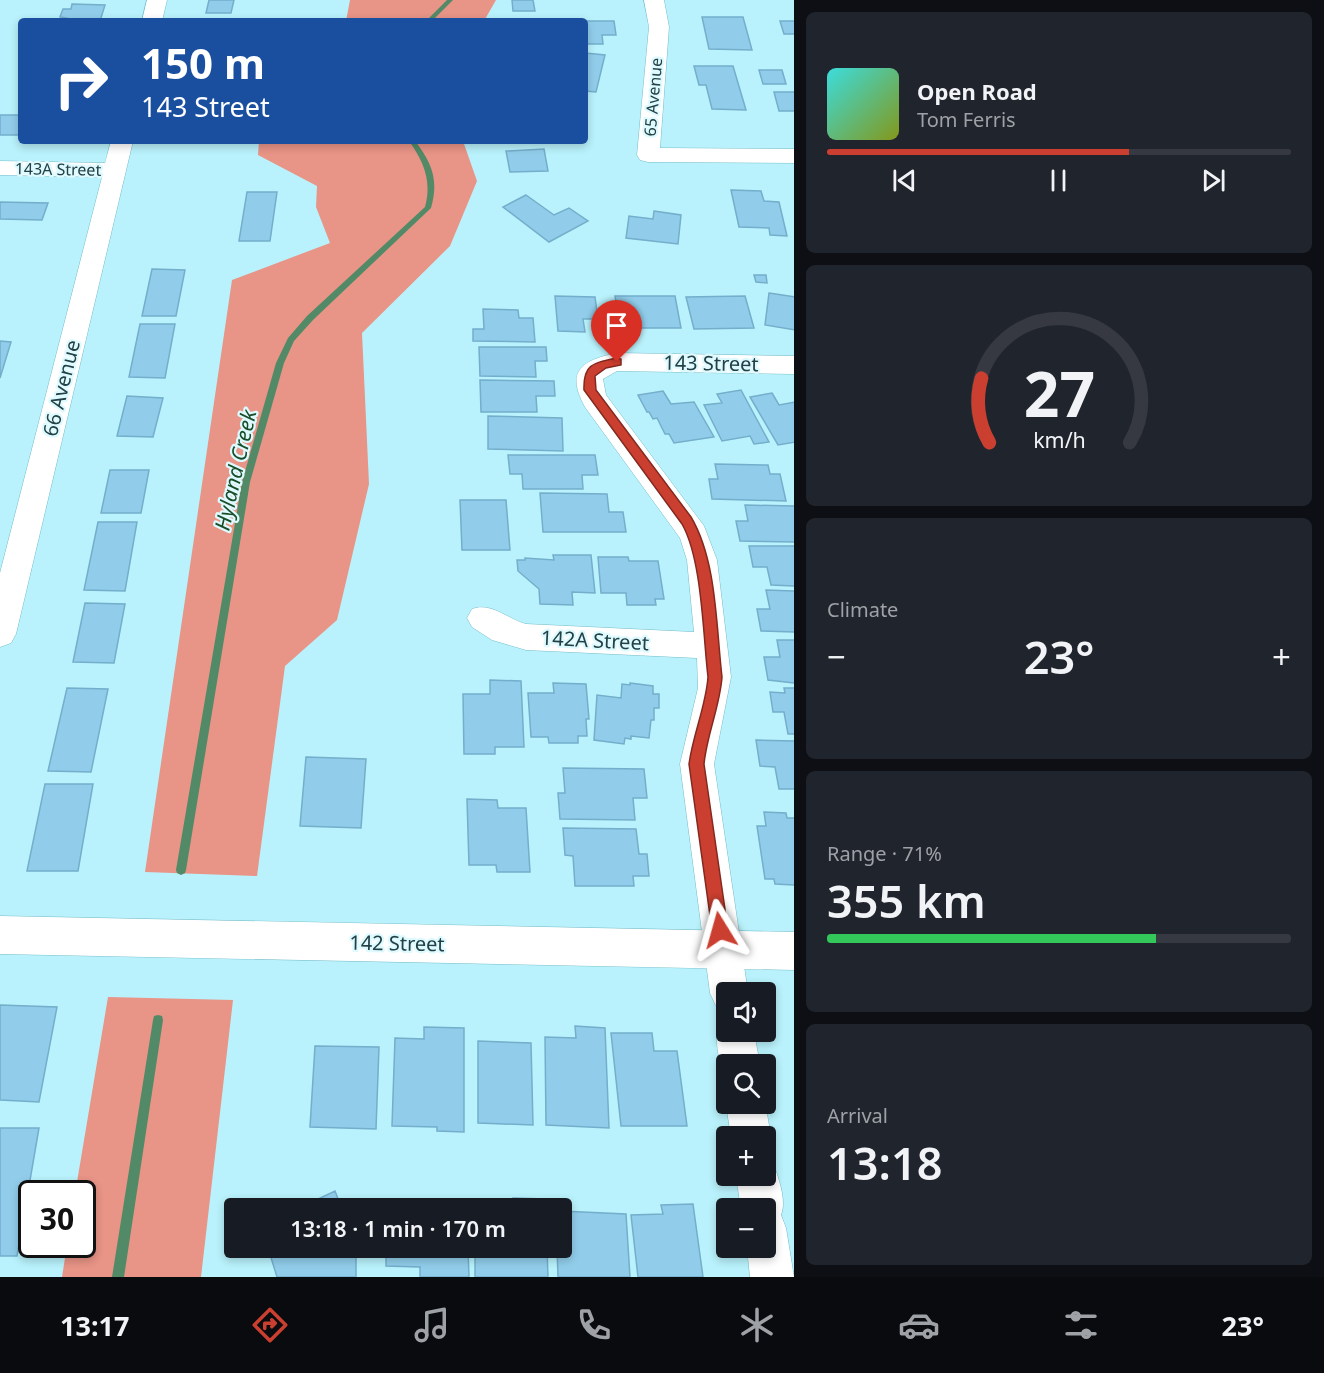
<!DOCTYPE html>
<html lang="en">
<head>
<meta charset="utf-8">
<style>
	:root { --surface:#171b24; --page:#20242c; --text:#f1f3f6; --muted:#9ea1a6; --line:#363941; --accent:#cb3f30 }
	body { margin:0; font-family:"Noto Sans",sans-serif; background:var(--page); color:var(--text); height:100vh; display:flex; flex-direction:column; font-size:22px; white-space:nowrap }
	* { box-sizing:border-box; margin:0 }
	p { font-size:20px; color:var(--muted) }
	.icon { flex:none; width:33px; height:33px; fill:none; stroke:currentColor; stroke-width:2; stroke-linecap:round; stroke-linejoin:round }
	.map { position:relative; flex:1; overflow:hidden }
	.panel { display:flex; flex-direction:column; gap:12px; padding:12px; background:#0d0f14; width:530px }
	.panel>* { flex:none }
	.top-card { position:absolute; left:18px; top:18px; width:570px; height:126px; border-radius:6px; box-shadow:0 3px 9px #0003; background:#1a4fa0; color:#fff; overflow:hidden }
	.tools { position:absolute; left:716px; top:982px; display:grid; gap:12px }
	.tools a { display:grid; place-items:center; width:60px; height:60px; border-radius:6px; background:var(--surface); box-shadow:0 3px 9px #0003; font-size:30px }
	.speed { position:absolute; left:18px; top:1180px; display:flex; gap:12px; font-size:30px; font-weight:700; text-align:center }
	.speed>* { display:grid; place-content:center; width:78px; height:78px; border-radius:50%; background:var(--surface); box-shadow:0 3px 9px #0003; line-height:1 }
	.speed .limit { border:3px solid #111; border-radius:9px; background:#fff; color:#111 }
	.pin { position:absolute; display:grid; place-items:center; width:51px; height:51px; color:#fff; margin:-62px -26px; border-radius:50% 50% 50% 0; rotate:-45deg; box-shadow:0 0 6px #0007 }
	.pin .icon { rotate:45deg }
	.me { position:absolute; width:66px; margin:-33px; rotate:352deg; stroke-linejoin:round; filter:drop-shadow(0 0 4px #0008) }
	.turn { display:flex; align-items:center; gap:21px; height:126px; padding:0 24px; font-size:27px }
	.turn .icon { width:78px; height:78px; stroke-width:2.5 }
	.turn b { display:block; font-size:42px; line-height:51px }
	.big { font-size:45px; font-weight:600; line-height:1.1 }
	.panel .tile { flex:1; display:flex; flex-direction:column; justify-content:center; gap:9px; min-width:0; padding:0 21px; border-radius:9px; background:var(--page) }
	.panel .dial { align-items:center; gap:0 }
	.dial svg { height:156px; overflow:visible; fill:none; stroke:var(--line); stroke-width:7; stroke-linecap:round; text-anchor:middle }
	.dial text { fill:var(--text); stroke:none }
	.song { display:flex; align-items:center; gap:18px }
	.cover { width:72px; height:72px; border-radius:9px; background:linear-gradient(135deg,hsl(180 70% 55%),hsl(70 70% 35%)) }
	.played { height:6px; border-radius:3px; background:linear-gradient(90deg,var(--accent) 65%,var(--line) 65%) }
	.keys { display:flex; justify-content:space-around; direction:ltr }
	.heat { display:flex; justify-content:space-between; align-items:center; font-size:33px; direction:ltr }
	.charge { height:9px; border-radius:4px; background:linear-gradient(90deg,#34c759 71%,var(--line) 0) }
	.trip { position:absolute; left:224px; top:1198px; width:348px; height:60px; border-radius:6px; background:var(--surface); box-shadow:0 3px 9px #0003; font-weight:600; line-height:60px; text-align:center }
	.dock { display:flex; height:96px; justify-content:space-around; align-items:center; background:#090b0e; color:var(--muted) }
	.dock .icon { width:42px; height:42px }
	.dock .selected { color:var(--accent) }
	.dock b { font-size:27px; color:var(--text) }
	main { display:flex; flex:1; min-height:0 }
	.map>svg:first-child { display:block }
	.forest { fill:#e89486 }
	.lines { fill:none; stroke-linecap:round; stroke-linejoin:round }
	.stream { fill:#528a67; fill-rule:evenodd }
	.building { fill:#91cdea; stroke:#73aecb; stroke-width:1.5 }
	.minor-casing { stroke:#75bdc9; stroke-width:1 }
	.tertiary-casing { stroke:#75bdc9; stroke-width:1 }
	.minor { fill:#fff; fill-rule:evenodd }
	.tertiary { fill:#fff; fill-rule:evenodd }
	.route { fill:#cb3f30; stroke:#84291f; stroke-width:1.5 }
	.labels { text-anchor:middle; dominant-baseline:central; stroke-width:4.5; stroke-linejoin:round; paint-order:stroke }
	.far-street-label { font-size:16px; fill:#224045; stroke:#defaff }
	.street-label { font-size:20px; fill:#224045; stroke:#defaff }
	.water-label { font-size:21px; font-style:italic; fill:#1a4c28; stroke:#defaff }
</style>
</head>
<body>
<main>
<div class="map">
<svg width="795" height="1277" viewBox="0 0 795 1277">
	<rect width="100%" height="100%" fill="#b9f2fc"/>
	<!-- forest -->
	<path class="forest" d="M350,0H496L484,21H346Z
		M259,141H463L477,181L450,246L362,333L369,484L337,620L285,666L257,876L145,872L232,280L330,243L316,207L317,186L258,155Z
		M108,997L233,1000L201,1277H62L67,1245H82V1194H75Z"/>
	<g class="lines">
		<!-- stream -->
		<path class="stream" d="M447,0H453L432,21H426Z
			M409,141H415C432,163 439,180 431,208L313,320L294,341L284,363L250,482L186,870L185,873L181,875L177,873L176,870L242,482L276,363L288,338L307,316L425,207C432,181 424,162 409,141Z
			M158,1015L162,1016L163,1020L124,1277H112L153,1020L154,1016Z"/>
	</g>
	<!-- building -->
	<path class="building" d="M209,0H234L231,13H206Z
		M512,0H533L535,11H513Z
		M72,4L105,5L100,21H66L67,18L60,17L63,9H71Z
		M702,17H743L752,50L709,49Z
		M585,21H614L616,35H602L603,44H585Z
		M780,21H795V34H784Z
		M585,53L605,55L596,92L585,91Z
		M694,66H733L746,110L712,109L706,85H699Z
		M759,70H782L786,84H763Z
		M774,92H795V111H779Z
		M0,115H21V135H0Z
		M544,149L548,171L510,172L506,151Z
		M731,190L761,191L764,201L779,202L787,236L770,235L769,228L739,227Z
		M247,192H277L270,241H239Z
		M526,195L554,215L569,208L588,221L549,242L503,207Z
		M0,202L48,203L42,220L0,219Z
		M654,211L681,215L678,244L626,238L629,216L653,219Z
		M152,269L185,270L176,316H142Z
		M754,275H766L767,283L756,282Z
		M769,293L795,297V330L765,325Z
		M555,296L595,297L598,319H583L585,332L558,331Z
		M615,296H675L681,328H620Z
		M745,296L754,328L694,329L686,297Z
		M483,309L518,310L519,318H533L535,342L473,341V329H484Z
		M140,324H175L165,378L129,377Z
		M0,341L11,342L0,378Z
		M479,347H546L547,361H535L536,377L480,376Z
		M480,380L554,381L555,396H536L537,412H481Z
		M741,390L769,442L754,444L750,436L722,441L704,405L722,403L717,394Z
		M663,391L671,404L694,402L714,437L674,443L669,434H665L657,418L653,419L649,412H647L638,395Z
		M772,393L779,405L795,402V442L778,445L750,397Z
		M127,396L163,398L153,437L117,436Z
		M488,416L562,418L563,451L488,449Z
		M508,455H595L598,475H582L583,489H523L522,474H510Z
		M715,464L768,465L770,474H780L786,501L712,499L709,479H718Z
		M110,470H149L141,513H101Z
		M540,493L607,494L609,512H623L626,532H543Z
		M460,500H506L510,550H462Z
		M745,505L795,506V542L740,541L736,521H748Z
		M98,522H137L125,591L84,590Z
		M749,546H795V586L771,585L767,567H753Z
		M553,555H591L595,593L572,592L573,605L540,604L539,589L518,571L517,560H525V558L554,560Z
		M598,557H628L629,561H658L664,599H655L656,605H627L626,593H601Z
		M766,590L795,591V632L761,631L757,609H770Z
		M85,603L125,604L114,663L73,662Z
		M777,640H795V683L768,680L764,657H780Z
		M490,680L521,681L524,747H495V754H464L463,694H490Z
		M553,683L586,684L589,719H586L587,736H578V743H549L548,737H531L528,693H554Z
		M630,683L653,686V694H659V708H654V720H651L649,738L631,736V739L625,738L624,744L594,740L597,695L621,698L622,684L630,685Z
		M67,688L108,689L91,772L48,771Z
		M784,688H795V734H788L784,712H773L770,692L785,693Z
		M756,740L795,741V789H779L775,767L760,766Z
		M306,757L366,759L361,828L300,826Z
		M563,768L644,769L647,798H633L635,820L560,819L558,793H565Z
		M45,784H93L78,871H27Z
		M467,799L497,800L498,808H526L530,872H497L496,865H469Z
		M764,812L786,813L787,818H795V885L775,884L774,879H765L757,826H766Z
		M563,828L636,829L639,854H647L649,876H633L634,886H575L573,856L565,855Z
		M0,1005L57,1007L39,1102L0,1100Z
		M575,1026L605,1028L609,1128L546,1125L545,1037L576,1038Z
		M424,1027L464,1028V1132L437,1131V1127L392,1126L395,1038L424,1039Z
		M611,1033H652L654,1051H677L687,1126H621Z
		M478,1041L531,1043L533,1125L478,1123Z
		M315,1046L379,1047L376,1129L310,1127Z
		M0,1128H39L17,1256H0Z
		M335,1191L342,1209H297Z
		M513,1198L545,1199V1209H513Z
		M386,1200H430L431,1209H467H386Z
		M693,1204L703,1277H638L631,1215L663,1214L661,1205Z
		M561,1211L626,1214L630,1277H558L557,1248H561Z
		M268,1248H356V1277H277Z
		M386,1248H468L469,1277H420V1267L386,1266Z
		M475,1248H547L548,1277H475Z"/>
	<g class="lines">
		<defs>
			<path id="minor" d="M147,0H167L162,21H142Z
				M644,0H664L669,27L660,148L795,149V163L648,162L640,160L637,155L649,27Z
				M111,141H133L16,634L11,643L0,647V573L102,177L0,175V161L105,163Z
				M617,353L795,356V374L617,371L603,379L606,395L704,526L717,560L731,677L714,764L748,993H726V1011L716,1006L710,993L680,764L698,688L697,658L526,650L492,640L472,627L467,618L472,609C492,602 507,619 526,624L694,632L687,560L680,538L585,407C565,371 582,360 617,353Z
				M726,1016V1032H754L760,1065H726V1079C718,1059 713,1038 721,1018Z
				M765,1102L771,1137L765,1152V1137H731L726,1104H765Z
				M765,1159L772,1161C778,1176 787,1200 781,1215L786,1228L794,1277H750L747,1248H765V1209H741L736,1176H765Z"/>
			<path id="tertiary" d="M0,916L795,932V970L0,954Z"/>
		</defs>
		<!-- minor casing -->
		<use href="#minor" class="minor-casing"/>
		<!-- tertiary casing -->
		<use href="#tertiary" class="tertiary-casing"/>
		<!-- minor -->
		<use href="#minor" class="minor"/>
		<!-- tertiary -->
		<use href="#tertiary" class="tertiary"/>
	</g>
	<!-- route -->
	<path class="route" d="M617,358L621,359V365L606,368L595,376L596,390L691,517C717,561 716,626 722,677C720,706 707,734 704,764L728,930L725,935L720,937L714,935L712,930L689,764C693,734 706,706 708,677C703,634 702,559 682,524L584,390C583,364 593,363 617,358Z"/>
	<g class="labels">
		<!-- far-street labels -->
		<g class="far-street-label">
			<text transform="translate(653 97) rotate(-85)">65 Avenue</text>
			<text transform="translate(58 169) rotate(1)">143A Street</text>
		</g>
		<!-- street labels -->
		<g class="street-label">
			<text transform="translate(711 363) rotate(1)">143 Street</text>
			<text transform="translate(61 388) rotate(-76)">66 Avenue</text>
			<text transform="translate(595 640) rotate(3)">142A Street</text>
			<text transform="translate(397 943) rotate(1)">142 Street</text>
		</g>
		<!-- water labels -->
		<g class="water-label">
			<text transform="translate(235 470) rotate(-77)">Hyland Creek</text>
		</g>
	</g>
</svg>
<div class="tools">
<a><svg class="icon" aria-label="sound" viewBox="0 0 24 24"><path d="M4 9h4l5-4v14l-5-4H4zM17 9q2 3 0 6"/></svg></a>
<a><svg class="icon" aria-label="search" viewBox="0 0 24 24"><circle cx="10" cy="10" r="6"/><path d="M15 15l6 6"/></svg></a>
<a>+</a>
<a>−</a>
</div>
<div class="speed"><div class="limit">30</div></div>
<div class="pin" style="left:617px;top:362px;background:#d93025"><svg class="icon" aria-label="arrive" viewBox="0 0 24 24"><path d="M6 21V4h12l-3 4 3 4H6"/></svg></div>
<svg class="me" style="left:720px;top:930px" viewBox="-20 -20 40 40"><path d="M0-17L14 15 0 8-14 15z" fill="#cb3f30" stroke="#fff" stroke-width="4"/></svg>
<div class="trip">13:18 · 1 min · 170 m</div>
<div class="top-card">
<div class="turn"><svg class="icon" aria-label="right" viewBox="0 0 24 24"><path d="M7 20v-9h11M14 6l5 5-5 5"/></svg><div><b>150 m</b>143 Street</div></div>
</div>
</div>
<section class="panel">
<div class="tile">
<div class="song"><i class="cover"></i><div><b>Open Road</b><p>Tom Ferris</p></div></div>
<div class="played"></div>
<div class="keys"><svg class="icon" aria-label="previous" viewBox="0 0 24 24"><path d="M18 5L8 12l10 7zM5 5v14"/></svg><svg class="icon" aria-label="pause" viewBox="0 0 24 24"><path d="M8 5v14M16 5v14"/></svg><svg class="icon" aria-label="next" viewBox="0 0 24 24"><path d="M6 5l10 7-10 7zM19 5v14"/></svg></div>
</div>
<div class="tile dial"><svg viewBox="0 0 100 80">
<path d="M14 69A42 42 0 1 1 86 69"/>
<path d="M14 69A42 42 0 0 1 10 36" stroke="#cb3f30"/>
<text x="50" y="56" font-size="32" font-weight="700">27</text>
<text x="50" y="72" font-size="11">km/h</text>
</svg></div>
<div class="tile"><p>Climate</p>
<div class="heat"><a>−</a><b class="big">23°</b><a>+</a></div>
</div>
<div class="tile"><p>Range · 71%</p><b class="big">355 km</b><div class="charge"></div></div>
<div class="tile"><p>Arrival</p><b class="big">13:18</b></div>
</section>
</main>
<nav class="dock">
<b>13:17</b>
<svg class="icon selected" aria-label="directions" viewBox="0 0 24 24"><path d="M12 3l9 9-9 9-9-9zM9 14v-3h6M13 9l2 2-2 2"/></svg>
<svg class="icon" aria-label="music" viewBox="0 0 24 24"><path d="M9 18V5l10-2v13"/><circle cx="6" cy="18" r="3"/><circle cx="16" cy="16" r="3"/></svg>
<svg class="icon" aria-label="phone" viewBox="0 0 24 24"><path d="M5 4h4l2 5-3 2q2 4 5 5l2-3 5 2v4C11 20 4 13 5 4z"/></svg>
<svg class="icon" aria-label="climate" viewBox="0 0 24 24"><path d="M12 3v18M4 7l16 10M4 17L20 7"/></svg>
<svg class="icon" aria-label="car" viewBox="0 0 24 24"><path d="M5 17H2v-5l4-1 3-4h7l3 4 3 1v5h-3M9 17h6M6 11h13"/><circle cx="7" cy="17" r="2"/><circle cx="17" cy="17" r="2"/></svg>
<svg class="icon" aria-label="filters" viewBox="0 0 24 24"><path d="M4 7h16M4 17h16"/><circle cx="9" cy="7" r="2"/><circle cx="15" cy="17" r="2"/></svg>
<b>23°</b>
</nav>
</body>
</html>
